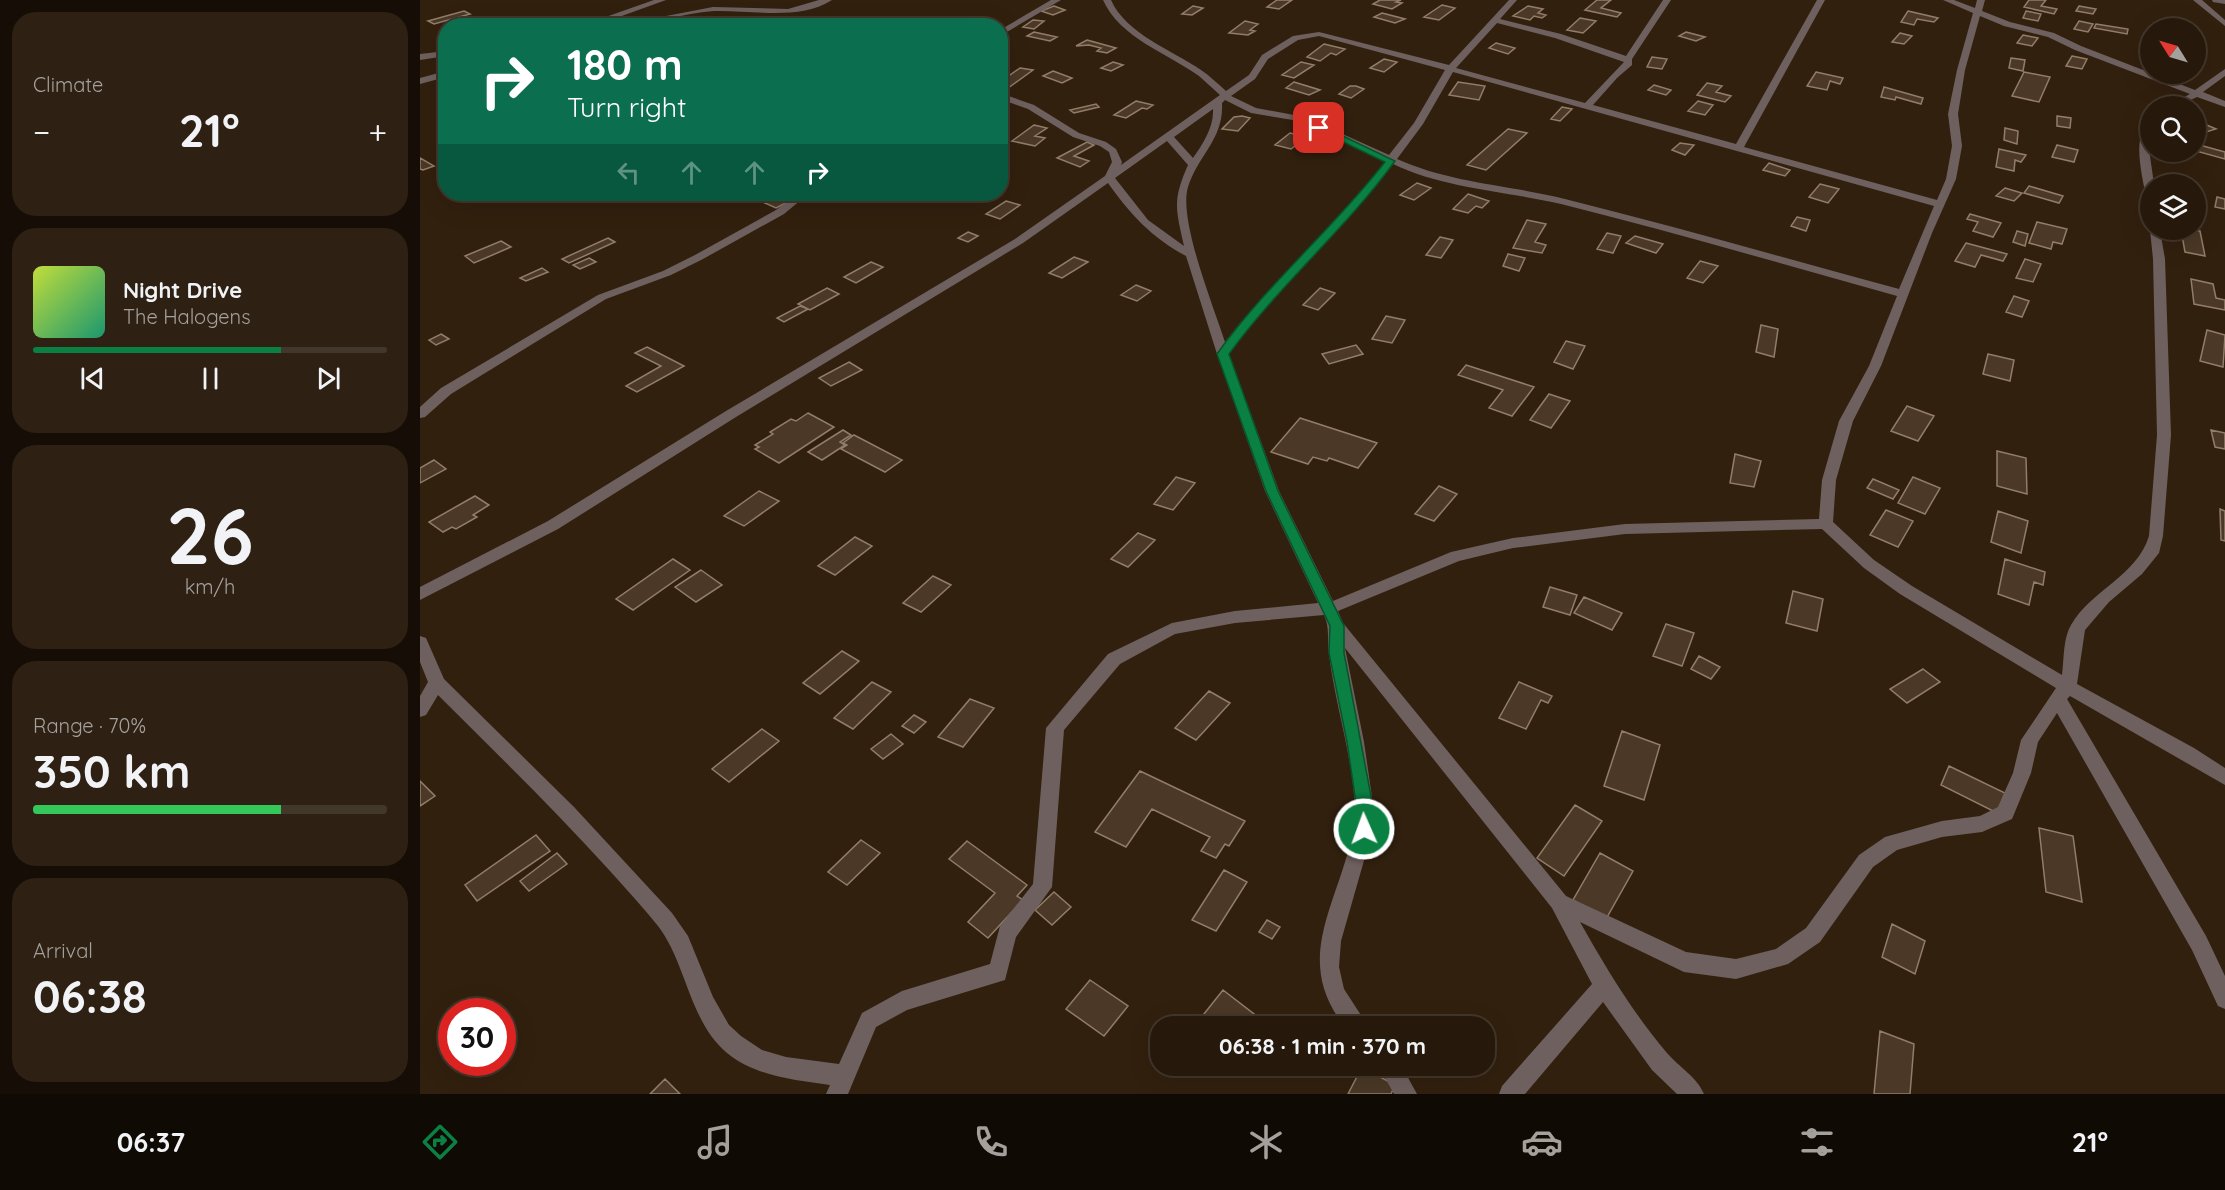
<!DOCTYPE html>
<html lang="en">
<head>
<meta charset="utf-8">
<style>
	:root { --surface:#26180a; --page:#2e2113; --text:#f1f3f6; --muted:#a4a09c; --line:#42372b; --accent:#0b8043 }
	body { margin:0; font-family:Quicksand,sans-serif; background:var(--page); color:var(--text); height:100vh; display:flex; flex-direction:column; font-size:22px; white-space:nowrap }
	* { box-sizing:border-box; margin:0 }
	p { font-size:20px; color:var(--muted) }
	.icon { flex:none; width:33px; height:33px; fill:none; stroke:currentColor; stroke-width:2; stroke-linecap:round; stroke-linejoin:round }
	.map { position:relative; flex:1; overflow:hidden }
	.side { display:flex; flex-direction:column; gap:12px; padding:12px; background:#150d06; width:420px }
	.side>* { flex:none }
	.guide { position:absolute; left:18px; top:18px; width:570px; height:183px; border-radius:24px; box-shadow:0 6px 24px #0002,0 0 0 2px var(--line); background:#0b6e4f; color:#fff; overflow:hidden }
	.needle { width:39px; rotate:307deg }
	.buttons { position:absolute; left:1720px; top:18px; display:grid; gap:12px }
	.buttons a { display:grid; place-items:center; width:66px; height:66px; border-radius:50%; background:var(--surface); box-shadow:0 6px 24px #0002,0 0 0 2px var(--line); font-size:30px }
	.speed { position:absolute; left:18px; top:998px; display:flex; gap:12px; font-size:30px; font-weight:700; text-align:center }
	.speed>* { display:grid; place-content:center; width:78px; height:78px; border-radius:50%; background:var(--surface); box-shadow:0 6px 24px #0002,0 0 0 2px var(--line); line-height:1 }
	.speed .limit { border:9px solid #d22; background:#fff; color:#111 }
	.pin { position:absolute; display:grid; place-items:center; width:51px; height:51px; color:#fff; margin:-26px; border-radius:12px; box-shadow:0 3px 9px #0006 }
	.me { position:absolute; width:66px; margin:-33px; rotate:358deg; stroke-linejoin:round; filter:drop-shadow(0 0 4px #0008) }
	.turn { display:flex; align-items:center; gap:21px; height:126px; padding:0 30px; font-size:27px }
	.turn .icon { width:78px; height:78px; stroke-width:2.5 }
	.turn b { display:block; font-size:42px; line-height:51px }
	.lanes { display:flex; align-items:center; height:57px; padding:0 30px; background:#0003; justify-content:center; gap:30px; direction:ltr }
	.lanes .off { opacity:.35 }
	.big { font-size:45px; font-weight:800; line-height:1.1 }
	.side .card { flex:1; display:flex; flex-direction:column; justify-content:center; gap:9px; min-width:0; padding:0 21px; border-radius:24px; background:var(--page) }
	.side .dial { align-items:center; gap:0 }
	.dial b { font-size:78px; line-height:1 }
	.song { display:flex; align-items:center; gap:18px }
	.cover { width:72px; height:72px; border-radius:9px; background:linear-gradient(135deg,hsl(70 70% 55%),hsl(160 70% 35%)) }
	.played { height:6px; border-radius:3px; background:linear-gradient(90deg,var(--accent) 70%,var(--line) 70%) }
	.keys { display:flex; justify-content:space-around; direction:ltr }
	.heat { display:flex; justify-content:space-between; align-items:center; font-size:33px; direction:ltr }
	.charge { height:9px; border-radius:4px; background:linear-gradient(90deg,#34c759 70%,var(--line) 0) }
	.trip { position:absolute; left:730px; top:1016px; width:345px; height:60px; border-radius:24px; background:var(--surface); box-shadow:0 6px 24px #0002,0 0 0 2px var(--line); font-weight:800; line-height:60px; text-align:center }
	.dock { display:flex; height:96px; justify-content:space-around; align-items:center; background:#0f0a04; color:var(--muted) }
	.dock .icon { width:42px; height:42px }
	.dock .current { color:var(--accent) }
	.dock b { font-size:27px; color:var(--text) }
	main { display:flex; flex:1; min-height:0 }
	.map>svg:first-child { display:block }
	.building { fill:#4b3826; stroke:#927d69; stroke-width:1.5 }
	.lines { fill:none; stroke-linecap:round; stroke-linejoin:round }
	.minor { fill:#6e605e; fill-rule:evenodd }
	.route { fill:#0b8043; stroke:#07532c; stroke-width:1.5 }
</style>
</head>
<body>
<main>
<section class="side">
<div class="card"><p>Climate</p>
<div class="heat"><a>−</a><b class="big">21°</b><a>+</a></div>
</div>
<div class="card">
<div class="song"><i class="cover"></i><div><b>Night Drive</b><p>The Halogens</p></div></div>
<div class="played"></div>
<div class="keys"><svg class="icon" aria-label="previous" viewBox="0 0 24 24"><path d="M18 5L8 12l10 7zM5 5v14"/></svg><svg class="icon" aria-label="pause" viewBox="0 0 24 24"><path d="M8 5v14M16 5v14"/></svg><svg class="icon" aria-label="next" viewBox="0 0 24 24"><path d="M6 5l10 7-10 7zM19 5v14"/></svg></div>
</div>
<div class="card dial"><b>26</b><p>km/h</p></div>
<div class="card"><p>Range · 70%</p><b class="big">350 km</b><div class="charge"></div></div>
<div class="card"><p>Arrival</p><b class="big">06:38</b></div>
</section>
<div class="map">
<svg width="1805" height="1094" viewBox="0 0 1805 1094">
	<rect width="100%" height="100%" fill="#32200e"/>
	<!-- building -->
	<path class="building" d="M857,0H872L859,9L847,7Z
		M960,0H981L976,2L982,3L972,9L953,4Z
		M1177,0H1191L1181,8L1201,13L1197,17L1165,10Z
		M1609,0H1626L1621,6L1637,9L1634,14L1604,7Z
		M1022,5L1035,8L1019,20L1004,17Z
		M634,6L645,10L633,15L621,11Z
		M773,6L783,8L772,15L762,14Z
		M1108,6L1123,9L1118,13L1126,15L1122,18L1114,16L1110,20L1093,16Z
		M1659,6L1676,9L1673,14L1656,11Z
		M44,11L50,14L14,24L8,21Z
		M1488,11L1518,18L1514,22L1497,19L1494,25L1481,22Z
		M1606,11L1621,14L1618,21L1603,18Z
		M962,13L985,19L975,23L954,17Z
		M555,18L564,22L551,26L544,22Z
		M1160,18L1176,21L1163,33L1147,30Z
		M432,20L446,26L420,25Z
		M613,20L624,21L614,29L603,27Z
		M825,21L838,24L830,30L835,31L828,35L809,33Z
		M1659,21L1673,24L1668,32L1654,29Z
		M1676,24L1708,29L1707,34L1674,28Z
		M614,32L637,37L630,41L607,36Z
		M1266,32L1285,37L1276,41L1259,36Z
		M1480,33L1492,36L1484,44L1472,42Z
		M1603,35L1618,38L1612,46L1597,43Z
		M667,40L696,48L687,53L677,51L681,48L669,45L656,46Z
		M1076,43L1095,48L1088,54L1069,48Z
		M904,44L925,49L916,55L911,53L900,61L887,57Z
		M1652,56L1667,59L1662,69L1646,66Z
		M1232,57L1247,59L1242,69L1227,67Z
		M1591,58L1605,60L1603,71L1589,68Z
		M964,59L977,62L964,72L950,68Z
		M693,62L703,65L691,71L681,68Z
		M881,62L894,65L874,78L862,75Z
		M600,68L613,70L584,91L580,90V82Z
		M633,71L652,78L642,83L623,76Z
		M1396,72L1423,78L1420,84L1410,81L1407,90L1387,86Z
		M1604,72L1630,77L1619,102L1592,96Z
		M874,82L900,90L889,95L866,88Z
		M1038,82L1065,86L1059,100L1029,95Z
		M1287,83L1302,86L1296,92L1311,96L1305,102L1277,95Z
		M1234,85L1251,90L1246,95L1228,90Z
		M930,86H936L944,89L931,98L919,94Z
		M1464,87L1503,98L1501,104L1476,97L1475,100L1461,97Z
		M716,101L733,105L727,109L722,108L706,118L694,115Z
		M1278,101L1293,105L1285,115L1268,111Z
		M676,104L679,107L654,113L650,110Z
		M1142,107L1152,109L1140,121L1131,119Z
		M822,116L830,118L818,131L802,129L814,117Z
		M1637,116L1651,118L1650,128L1637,126Z
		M1776,122L1782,123L1796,129L1776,135Z
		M614,125L627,128L615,136L625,138L615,146L592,141Z
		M1585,128L1598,131L1597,144L1584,140Z
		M1088,129L1107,133L1066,170L1047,165Z
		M870,133L886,137L871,149L855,145Z
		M899,139L903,144L890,147L887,141Z
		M667,142L674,145L654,156L669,161L660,167L637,158Z
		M1260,143L1274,145L1265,155L1252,150Z
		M1776,144L1805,152V159L1776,151Z
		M1637,145L1658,150L1654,162L1632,157Z
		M1579,149L1606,155L1601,162L1595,160L1594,171L1576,167Z
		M0,158L14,166L3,170L0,169Z
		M1349,163L1370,170L1365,176L1343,170Z
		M997,183L1011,188L994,200L980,195Z
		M1400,184L1419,189L1408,203L1389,197Z
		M1609,186L1643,196L1639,203L1604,193Z
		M1585,188L1602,193L1594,201L1576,196Z
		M351,194H354L370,201L356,208L338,200Z
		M1048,194L1069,201L1062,208L1056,206L1048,213L1033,209Z
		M1776,195L1782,198V211L1776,210Z
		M1797,197L1805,199V209L1795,207Z
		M586,201L600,205L580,219L566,214Z
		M1550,214L1581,223L1573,237L1553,231L1558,222L1547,219Z
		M1377,217L1390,220L1386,231L1371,226Z
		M1107,220L1126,224L1115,242L1126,245L1122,253L1093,248Z
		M1617,222L1647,229L1642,244L1633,242L1631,249L1609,243Z
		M1761,230L1780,231L1785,256L1765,252Z
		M1597,231L1608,234L1605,246L1593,242Z
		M548,232L558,236L548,242L538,238Z
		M1187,233L1201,236L1193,253L1177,249Z
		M1215,236L1243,244L1236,253L1206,243Z
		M1020,237L1033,240L1021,258L1006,255Z
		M188,238L195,242L149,263L142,259Z
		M81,241L91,247L54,263L45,256Z
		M1546,243L1587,254L1583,261L1561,255L1555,267L1535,261Z
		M1088,254L1105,258L1099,271L1083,266Z
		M654,257L668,262L642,278L629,273Z
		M169,258L176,262L160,269L153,265Z
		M1605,259L1621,264L1613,282L1596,278Z
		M1280,261L1298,266L1283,283L1267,278Z
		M451,262L463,267L436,283L424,277Z
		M122,268L128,272L106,281L100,278Z
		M1771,279L1793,284L1796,298L1805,300V310L1774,304Z
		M716,285L731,291L717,301L701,295Z
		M407,288L419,294L390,310L378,304Z
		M900,288L915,293L898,310L883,305Z
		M1594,296L1609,301L1602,317L1586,312Z
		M380,306L388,309L364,322L357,318Z
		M966,316L985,320L972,343L952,339Z
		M1341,325L1358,329L1354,357L1336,352Z
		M1787,330L1805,335L1803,367L1780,361Z
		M21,334L29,339L16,345L9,340Z
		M1146,341L1165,346L1153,369L1134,362Z
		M936,345L943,354L909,364L902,354Z
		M227,347L264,366L217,392L206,386L241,366L215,353Z
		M1568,354L1594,360L1590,381L1563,374Z
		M429,362L442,370L411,386L399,378Z
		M1046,365L1114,387L1092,416L1069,408L1083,390L1038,375Z
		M1129,394L1150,401L1131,428L1110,420Z
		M1487,406L1514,416L1498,441L1471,431Z
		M388,413L414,427L359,463L335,449L339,447L335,445L353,434L350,432L371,419L376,421Z
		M880,418L957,443L938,468L909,458L907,461L893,457L888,464L851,452Z
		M423,430L431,435L420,442L425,445L402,460L388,452Z
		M1791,430L1805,433V449L1795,447Z
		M434,435L482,460L465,472L421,449L427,445L423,443Z
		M1577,451L1606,458L1607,494L1577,486Z
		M1315,454L1341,461L1334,487L1310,483Z
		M14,460L26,469L0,483V468Z
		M756,477L775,483L753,510L734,504Z
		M1493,477L1520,488L1505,514L1478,503Z
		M1453,479L1479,490L1473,499L1447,488Z
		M1019,486L1037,494L1014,521L995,514Z
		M339,491L359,501L324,526L304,516Z
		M55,496L69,505L53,515L57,517L36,529L32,527L23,532L9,522Z
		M1800,509L1805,511V541L1801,540Z
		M1466,510L1493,521L1478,547L1450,535Z
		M1578,511L1608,521L1601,553L1571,542Z
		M718,533L735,540L708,567L691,559Z
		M435,537L452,546L415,575L398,566Z
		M253,559L270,570L213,610L196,599Z
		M1585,559L1625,572L1623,585L1614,582L1609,605L1578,594Z
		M281,570L302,585L276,602L255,587Z
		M513,576L531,585L501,612L483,603Z
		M1130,587L1157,595L1150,615L1123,607Z
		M1373,591L1403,599L1397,631L1366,623Z
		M1164,597L1202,613L1192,630L1154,613Z
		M1246,624L1274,633L1262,666L1233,656Z
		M422,651L439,661L400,694L383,683Z
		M1279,656L1300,667L1291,679L1271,669Z
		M1503,669L1520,682L1487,703L1470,689Z
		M452,682L471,692L433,729L414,718Z
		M1099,682L1132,696L1128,703L1121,700L1106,729L1079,718Z
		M789,691L810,703L776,740L755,728Z
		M550,699L574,708L543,747L518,737Z
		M494,715L506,722L494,733L482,726Z
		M342,729L359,741L309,782L292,769Z
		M1202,731L1240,745L1224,800L1184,786Z
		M471,734L483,744L463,759L451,749Z
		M1529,766L1585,793L1577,813L1521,785Z
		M720,771L825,821L809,846L805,844L796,858L781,851L790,837L732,809L706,847L675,832Z
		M0,781L15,796L0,806Z
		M1155,805L1182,821L1144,876L1117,858Z
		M1619,828L1653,836L1662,902L1626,892Z
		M116,835L130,851L57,901L45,885Z
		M441,840L460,853L427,885L408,872Z
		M547,841L607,885L597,896L603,900L568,938L548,922L575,893L529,859Z
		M137,853L147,864L109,891L100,881Z
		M1180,853L1213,871L1186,919L1153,900Z
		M804,870L827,882L796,931L772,920Z
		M634,892L651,907L632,925L615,910Z
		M847,920L860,927L852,939L839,932Z
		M1472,924L1505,941L1495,974L1462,957Z
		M670,980L708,1006L684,1036L646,1009Z
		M803,990L834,1014L825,1026H779L776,1024Z
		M1460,1031L1494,1044L1490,1094H1454Z
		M942,1067L975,1085L971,1094H928Z
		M245,1079L260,1094H230Z"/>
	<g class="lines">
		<!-- minor -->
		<path class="minor" d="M234,0H246L174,26H160Z
			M399,0H412C380,21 331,10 294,11C261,13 228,26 194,26L293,7L368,9Z
			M631,0H641L580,36V30Z
			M683,0H691C706,34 752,50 781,70C790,76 798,84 806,91L829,75L842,55L873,36L899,32L1029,65L1089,0H1097L1080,19L1141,34L1206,56L1243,0H1251L1212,59V65L1197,78L1173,105L1316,144L1397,0H1405L1324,147L1517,200L1526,179L1532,146L1528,114L1537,70L1553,13L1523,0H1534L1555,8L1557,0H1565L1562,11L1590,22L1634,33L1661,46L1775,90L1805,69V76L1783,92L1805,101V107L1777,97L1758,106H1747L1770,94L1655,50L1628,37L1584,26L1560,16L1545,70L1538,114L1542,146L1536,179L1512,233L1461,366L1433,421L1416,480L1413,522L1454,560L1492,586L1642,675C1644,660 1643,638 1651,625C1671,590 1717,576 1729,536L1737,435L1733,259L1730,230L1731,228L1740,230L1745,259L1751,435L1743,536L1739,553L1722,574L1689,602L1665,630L1657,684L1774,748L1805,768V785L1650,696L1647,699L1786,936L1805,976V1009L1798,1006L1772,950L1637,713L1618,742L1611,773L1592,819L1562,832L1522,837L1477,850L1453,867L1400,942L1368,964L1316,979L1264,972L1160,922C1186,968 1213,1013 1247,1053C1259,1067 1277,1077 1284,1094H1257L1232,1070L1183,1002L1105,1094H1079L1082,1086L1172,984L1132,908L925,648L944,742L952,797L953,829L921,941L919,967L924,989L948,1026H924C880,968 906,923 925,862C928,851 934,838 935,826C937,768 916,712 909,654C907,640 910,628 904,615L815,623L755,634L700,664L644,730L632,887L596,937L585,980L487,1010L456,1027L428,1094H406L410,1085C374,1080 335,1076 307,1053C269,1021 267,964 238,926C223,907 206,889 190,871C135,810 76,753 18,695L6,715L0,717V696L8,682L0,662V636L6,638L24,679L154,807L252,913L268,936L293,997L309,1025L321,1036L342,1050L366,1057L419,1064L442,1013L482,991L570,964L580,926L613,884L626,728L688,654L752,623L815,611L898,603L845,491L797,354L766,256C732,238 710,214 688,183L603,243L316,417L138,529L0,600V587L128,521L306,411L595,239L685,176L692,162L689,152L680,146L653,137L608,109L580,99V93L614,105L659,133L686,142L696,149L702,162L701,165L800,95C793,89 786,82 779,76C747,53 700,38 683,0ZM1077,23L1135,38L1204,62L1165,103L1036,68ZM899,36L1025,70L994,123L969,155L885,117L836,108L811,96L835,79L848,59L878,40ZM1033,72L1514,206L1479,289C1368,259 1257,227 1145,199C1089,185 1030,183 977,159L1003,124ZM805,100L831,113L879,121L965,161L936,199L820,323L805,342C794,307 758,220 768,187C778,155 804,139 802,103ZM793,109C794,127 783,144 773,158L754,137ZM747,141L768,165C752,201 756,209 764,246L728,220L695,178ZM973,164C1025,189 1086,191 1141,204C1254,232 1365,265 1477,296L1449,366L1419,421L1402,480L1399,519L1205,524L1093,538L1031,552L913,601L859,491L809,354C859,287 923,231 973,164ZM1402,529L1444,568L1480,594L1636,688L1601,740L1593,773L1578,807L1560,816L1522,821L1465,837L1439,855L1386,928L1356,949L1316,959L1266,952L1146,896L923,623L918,611L1039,561L1093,548L1205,534Z
			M1773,0H1782L1805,20V26Z
			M1792,0H1805V4L1793,2Z
			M26,51V56L0,60V54Z
			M26,71V77L0,84V78Z
			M1731,122V135L1728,142L1734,184H1731V200L1726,197C1723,178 1710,133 1731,122Z
			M377,194H388L364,214L283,259L251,275L186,299L31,394L5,417L0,418V407L21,388L178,295L243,271L275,255L356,210Z
			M958,1065H981L997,1094H974Z"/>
	</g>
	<!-- route -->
	<path class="route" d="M896,126H902L975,161C925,230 859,285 809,354L858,491L924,626V653L951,796L953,829L950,835L944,837L938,835L936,829L935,796L927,742L909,653L910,626L846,491L797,354C846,285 913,229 965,162L896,129Z"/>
</svg>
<div class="buttons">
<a><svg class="needle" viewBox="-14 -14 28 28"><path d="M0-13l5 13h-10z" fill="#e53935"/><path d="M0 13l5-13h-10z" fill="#a4a09c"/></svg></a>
<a><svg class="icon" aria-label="search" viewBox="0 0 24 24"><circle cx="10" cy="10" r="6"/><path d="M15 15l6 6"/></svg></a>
<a><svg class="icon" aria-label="layers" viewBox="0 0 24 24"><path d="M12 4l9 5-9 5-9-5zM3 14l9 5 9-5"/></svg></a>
</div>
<div class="speed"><div class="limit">30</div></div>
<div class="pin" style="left:899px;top:128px;background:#d93025"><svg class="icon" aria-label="arrive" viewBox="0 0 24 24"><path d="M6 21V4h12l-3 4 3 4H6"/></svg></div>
<svg class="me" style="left:944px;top:829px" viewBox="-20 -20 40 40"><circle r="17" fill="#0b8043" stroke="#fff" stroke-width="3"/><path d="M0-11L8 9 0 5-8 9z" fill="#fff"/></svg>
<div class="trip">06:38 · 1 min · 370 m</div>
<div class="guide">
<div class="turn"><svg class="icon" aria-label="right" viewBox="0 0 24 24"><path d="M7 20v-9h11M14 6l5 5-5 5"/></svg><div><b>180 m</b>Turn right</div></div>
<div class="lanes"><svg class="icon off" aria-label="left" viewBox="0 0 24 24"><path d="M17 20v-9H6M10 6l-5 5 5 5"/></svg><svg class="icon off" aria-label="ahead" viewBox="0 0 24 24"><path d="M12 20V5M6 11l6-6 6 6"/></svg><svg class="icon off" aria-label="ahead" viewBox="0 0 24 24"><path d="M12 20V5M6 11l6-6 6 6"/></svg><svg class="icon" aria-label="right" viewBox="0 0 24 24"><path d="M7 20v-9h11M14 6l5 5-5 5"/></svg></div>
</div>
</div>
</main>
<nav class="dock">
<b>06:37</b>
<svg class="icon current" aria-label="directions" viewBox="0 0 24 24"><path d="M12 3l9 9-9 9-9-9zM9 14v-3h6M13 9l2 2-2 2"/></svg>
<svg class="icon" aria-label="music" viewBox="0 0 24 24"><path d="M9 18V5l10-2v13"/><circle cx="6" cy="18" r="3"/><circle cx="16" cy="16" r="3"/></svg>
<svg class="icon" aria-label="phone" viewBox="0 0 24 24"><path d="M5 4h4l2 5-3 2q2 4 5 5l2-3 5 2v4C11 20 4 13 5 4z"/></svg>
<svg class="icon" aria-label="climate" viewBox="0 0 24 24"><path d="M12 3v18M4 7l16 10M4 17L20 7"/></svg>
<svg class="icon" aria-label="car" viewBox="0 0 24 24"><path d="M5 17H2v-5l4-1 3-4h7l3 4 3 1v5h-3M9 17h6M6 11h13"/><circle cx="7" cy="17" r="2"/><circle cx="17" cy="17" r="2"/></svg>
<svg class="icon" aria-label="filters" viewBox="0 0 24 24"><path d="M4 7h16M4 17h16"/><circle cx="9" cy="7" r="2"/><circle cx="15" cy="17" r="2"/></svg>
<b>21°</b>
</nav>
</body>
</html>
